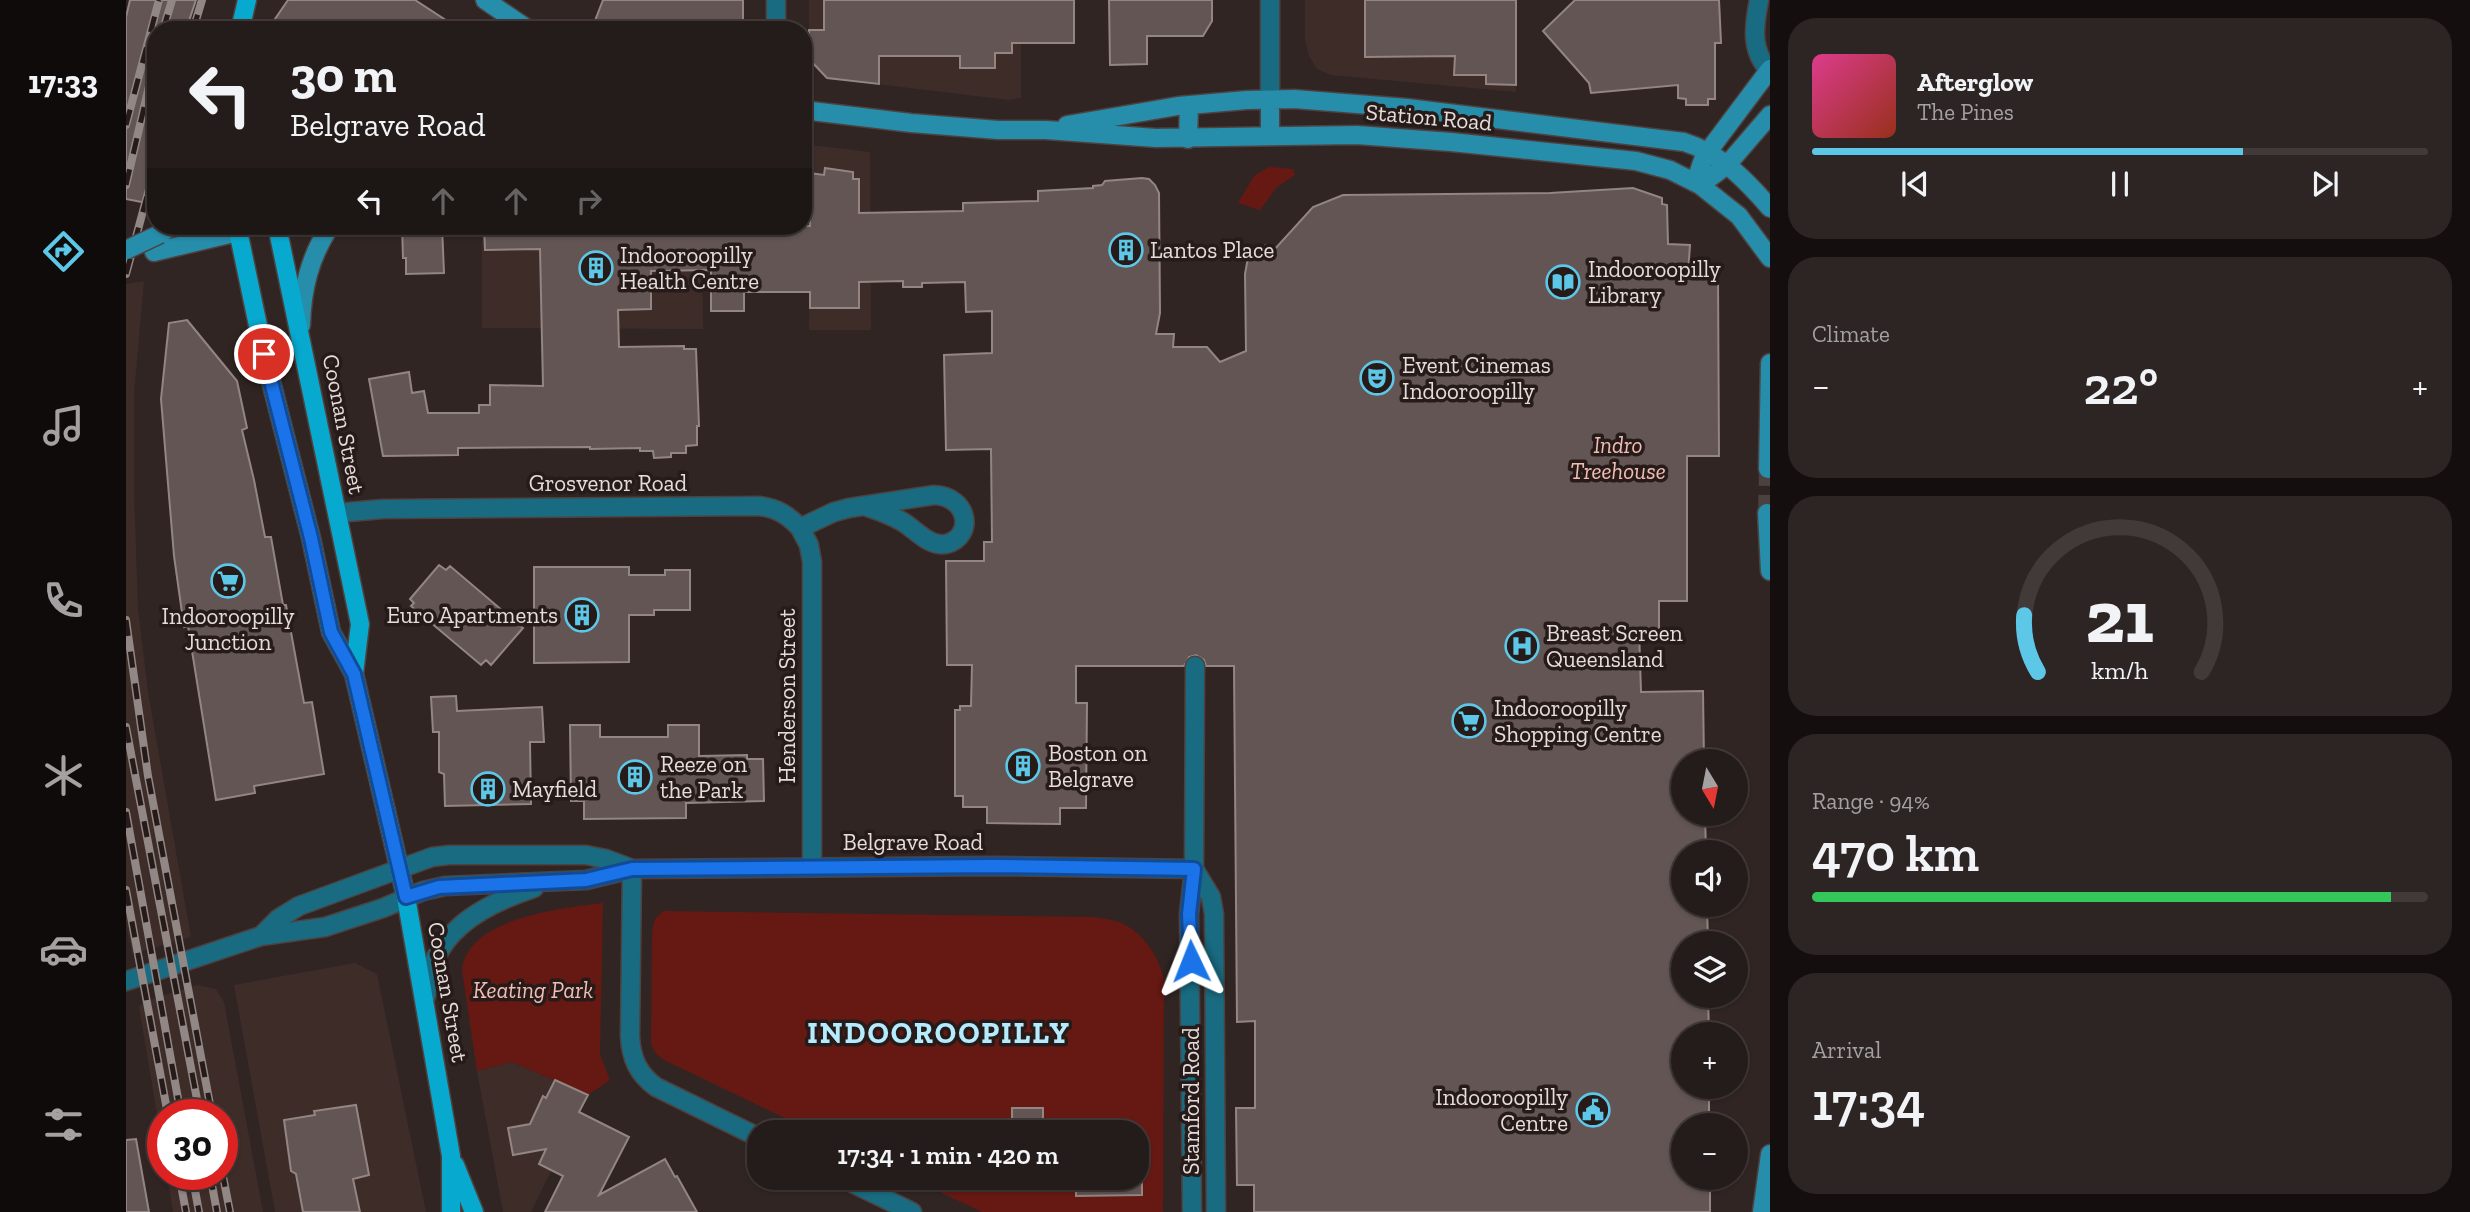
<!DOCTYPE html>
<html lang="en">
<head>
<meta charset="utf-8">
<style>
	:root { --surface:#241c1a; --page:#2c2523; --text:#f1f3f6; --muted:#a3a1a2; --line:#413a39; --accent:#5dc7e8 }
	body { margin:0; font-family:"Zilla Slab",serif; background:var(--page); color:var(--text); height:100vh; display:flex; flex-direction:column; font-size:26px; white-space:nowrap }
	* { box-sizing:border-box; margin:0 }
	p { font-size:23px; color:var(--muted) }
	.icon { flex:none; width:38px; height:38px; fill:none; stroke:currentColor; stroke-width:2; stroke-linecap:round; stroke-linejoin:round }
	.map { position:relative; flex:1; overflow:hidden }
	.details { display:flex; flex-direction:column; gap:18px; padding:18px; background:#140f0e; width:700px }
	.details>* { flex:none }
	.banner { position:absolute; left:21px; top:21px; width:665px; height:214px; border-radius:28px; box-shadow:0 2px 5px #0004,0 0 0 2px var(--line); background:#241c1a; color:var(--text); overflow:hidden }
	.needle { width:46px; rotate:170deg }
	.buttons { position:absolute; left:1545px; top:749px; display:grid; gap:14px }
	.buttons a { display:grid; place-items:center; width:77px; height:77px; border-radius:50%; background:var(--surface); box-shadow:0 2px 5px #0004,0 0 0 2px var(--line); font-size:35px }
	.speed { position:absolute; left:21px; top:1099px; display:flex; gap:14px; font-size:35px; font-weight:700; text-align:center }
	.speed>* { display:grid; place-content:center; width:91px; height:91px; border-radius:50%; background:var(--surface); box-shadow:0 2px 5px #0004,0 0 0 2px var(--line); line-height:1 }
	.speed .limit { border:10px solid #d22; background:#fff; color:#111 }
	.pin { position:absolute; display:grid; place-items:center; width:60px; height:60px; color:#fff; margin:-30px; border:4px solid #fff; border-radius:50%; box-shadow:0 2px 7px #0007 }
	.me { position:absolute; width:77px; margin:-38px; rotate:358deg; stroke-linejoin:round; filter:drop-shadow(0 0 5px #0008) }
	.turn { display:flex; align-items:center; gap:24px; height:147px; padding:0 28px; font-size:32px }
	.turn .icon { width:91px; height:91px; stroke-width:2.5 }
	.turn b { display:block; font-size:49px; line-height:60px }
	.lanes { display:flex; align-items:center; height:66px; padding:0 28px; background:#0003; justify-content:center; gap:35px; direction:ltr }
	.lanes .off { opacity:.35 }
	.big { font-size:52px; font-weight:600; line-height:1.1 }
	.details .tile { flex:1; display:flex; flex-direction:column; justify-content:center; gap:10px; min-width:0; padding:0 24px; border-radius:28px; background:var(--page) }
	.details .dial { align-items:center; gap:0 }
	.dial svg { height:182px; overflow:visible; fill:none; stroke:var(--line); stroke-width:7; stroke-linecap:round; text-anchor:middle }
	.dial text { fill:var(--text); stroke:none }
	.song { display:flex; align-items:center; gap:21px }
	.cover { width:84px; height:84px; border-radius:10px; background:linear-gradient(135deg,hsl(330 70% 55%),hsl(10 70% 35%)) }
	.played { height:7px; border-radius:4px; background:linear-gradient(90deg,var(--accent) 70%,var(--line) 70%) }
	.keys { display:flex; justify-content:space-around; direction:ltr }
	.heat { display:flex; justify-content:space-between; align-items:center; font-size:38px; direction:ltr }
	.charge { height:10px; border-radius:5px; background:linear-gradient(90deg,#34c759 94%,var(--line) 0) }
	.trip { position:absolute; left:621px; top:1120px; width:402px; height:70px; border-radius:28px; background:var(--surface); box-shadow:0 2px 5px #0004,0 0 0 2px var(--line); font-weight:600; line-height:70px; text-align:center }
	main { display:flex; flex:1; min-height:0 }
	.tab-bar { display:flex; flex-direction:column; width:126px; justify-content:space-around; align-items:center; background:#0e0b0a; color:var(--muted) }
	.tab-bar .icon { width:49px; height:49px }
	.tab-bar .active { color:var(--accent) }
	.tab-bar b { font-size:32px; color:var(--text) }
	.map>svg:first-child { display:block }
	.built { fill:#3e2c29 }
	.green { fill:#661912 }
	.building { fill:#625553; stroke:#938582; stroke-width:2 }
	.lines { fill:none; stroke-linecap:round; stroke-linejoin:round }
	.secondary-tunnel { stroke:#4b413f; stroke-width:18; stroke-dasharray:18 9; stroke-linecap:butt }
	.street-casing { stroke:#4d4240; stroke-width:21 }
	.secondary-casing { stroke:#4d4240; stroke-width:21 }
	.primary-casing { stroke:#4d4240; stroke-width:21 }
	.street { stroke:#196b81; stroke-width:18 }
	.secondary { stroke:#268daa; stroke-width:18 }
	.primary { stroke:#08a9ce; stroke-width:18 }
	.rail-casing { stroke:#918785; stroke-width:8 }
	.rail { stroke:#261b19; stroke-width:5; stroke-dasharray:16; stroke-linecap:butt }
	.secondary-bridge-casing { stroke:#4d4240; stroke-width:21; stroke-linecap:butt }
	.secondary-bridge { stroke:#268daa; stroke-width:18 }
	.route-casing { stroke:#114b97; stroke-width:18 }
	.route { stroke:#1a73e8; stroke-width:12 }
	.labels { text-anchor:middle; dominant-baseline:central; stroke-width:7; stroke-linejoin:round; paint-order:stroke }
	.street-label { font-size:23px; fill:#e5dddb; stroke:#261b19 }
	.poi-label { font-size:23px; fill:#e5dddb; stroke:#261b19; text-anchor:start }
	.park-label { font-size:23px; font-style:italic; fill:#f1bdb5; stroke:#261b19 }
	.district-label { font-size:30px; font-weight:bold; letter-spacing:2px; fill:#b6ebfe; stroke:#261b19 }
</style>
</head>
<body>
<main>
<nav class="tab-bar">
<b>17:33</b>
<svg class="icon active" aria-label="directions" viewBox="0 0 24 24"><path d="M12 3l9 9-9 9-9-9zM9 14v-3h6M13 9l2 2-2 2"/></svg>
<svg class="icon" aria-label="music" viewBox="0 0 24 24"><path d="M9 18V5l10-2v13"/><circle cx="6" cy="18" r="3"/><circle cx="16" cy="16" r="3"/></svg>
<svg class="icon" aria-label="phone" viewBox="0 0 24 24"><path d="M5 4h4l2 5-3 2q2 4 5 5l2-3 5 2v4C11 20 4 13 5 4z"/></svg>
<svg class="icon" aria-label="climate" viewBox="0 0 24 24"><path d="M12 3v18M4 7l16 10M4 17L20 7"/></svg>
<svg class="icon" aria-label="car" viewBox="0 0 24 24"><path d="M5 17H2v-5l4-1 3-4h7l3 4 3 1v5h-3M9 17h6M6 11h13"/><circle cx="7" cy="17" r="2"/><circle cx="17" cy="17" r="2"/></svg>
<svg class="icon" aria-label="filters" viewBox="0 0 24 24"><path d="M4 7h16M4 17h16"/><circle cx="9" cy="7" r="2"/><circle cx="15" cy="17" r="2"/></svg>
</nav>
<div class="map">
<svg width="1644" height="1212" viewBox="0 0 1644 1212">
	<rect width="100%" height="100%" fill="#302523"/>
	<!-- built -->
	<path class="built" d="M683,0H895V98L883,100L701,78L683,59Z
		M1179,0H1390V92L1205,75L1191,69L1183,56L1179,39Z
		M684,145L744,152L745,330H683Z
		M356,226H576L577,329L356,328Z
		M18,281L8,394V492L12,608L22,692L65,937L6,954L0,923V284Z
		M229,963L251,974L300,1212H149L108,985Z
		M71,985L90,989L98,1002L137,1212H47L41,1174H96V1115H37V1150L13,1007L17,1002Z
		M386,1062L462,1095L405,1212H377L351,1071Z"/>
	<!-- green -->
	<path class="green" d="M1143,167L1167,169L1169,175L1151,187L1134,210L1112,203L1128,176Z
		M477,903L474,1055L484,1080L462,1095L386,1062L351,1071L336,970C341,918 436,908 477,903Z
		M537,911L968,917C976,919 987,919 995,923C1017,932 1033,957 1038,979L1037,1212H856L784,1178H1012V1132H688L540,1061L531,1055L525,1045L526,931L529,919Z"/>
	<!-- building -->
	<path class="building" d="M4,0H70L60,30H30V172H28L21,203L0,199V17Z
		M162,0H289L335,30H151L155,23L149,19Z
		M477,0H617V30H478L467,26Z
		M698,0H948V43H886V53H869V68H834V56H753V84L701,78L683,59V30H698Z
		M983,0H1086V21L1077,36H1021V64L984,65Z
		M1239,0H1390V85L1360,84V75H1328L1329,56L1239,57Z
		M1449,0H1593L1595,43H1589V99H1582V105H1560V99L1552,98V85L1465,93L1463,83L1417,31Z
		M699,168L727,172V179H733V213L837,211V203L912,201V191L967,188V186L976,185L979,181L1016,178L1023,179L1029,185L1033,193L1034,313L1030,334H1048L1047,347H1081L1094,362L1120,351L1119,274L1122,257L1140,245L1148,250L1187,207L1217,195L1424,193L1507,188L1536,198V204L1541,205L1542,244L1564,245L1562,274H1592L1593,456H1561V601H1533V629H1513L1515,692L1577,691L1578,761H1558V814H1579L1580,852H1558V905H1581L1582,943H1558V996H1582L1583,1034H1558V1087H1583V1125H1558V1178H1584V1212H1128V1185H1111L1110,1108H1129V1021L1111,1022L1108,666H1080L1078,660L1070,655L1063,657L1058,666H950V703H961L960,808H934V824L861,823V807H837V796H829V710H834V706H845L846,665H821L820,561H858V542H866L865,449L820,450L818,355L866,353V311L840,312L839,282L796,283V287H777V281L733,282V308H684V292H618V311H585V270L525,271V309L492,310L493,347L558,346V349H570L573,426H571V445L560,446V453H545V457L528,458L527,451H514V448L464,449V447L332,448V455L257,456L243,379L283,372L286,393L298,391L302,413H353V405H364V385L417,386L414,249L359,250L358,226H684L683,173L698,175Z
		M276,226H316L318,273L280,274V258H277Z
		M61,320L111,381L121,428L116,430L128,480L139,537H145L157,605H160L178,703L186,702L198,774L128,786L129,793L90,800L62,626L58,627L48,556L35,399L43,323Z
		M313,565L320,570L324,566L397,628L365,665L360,660L355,665L285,606L288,603L284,599Z
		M408,567H503V575H539V570H564V610H528V615H503V662L408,663Z
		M330,696L331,711L416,707L418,742H404L405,804L319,806L318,774L313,772V732H307L305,697Z
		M444,725H474V737H542V725H573V756L621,755V759H637L638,801L560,803V818L458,819V801H445Z
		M429,1080L462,1095L453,1112L503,1137L473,1195L539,1159L549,1177L551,1176L571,1212H419L437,1176L413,1164L420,1149L387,1155L382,1128L404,1124L417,1096L420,1098Z
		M230,1105L243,1175L227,1179L234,1212H177L170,1174L165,1171L158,1120L189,1115L188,1111Z
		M886,1108H917V1132H886Z
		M10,1139L23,1212H0V1140Z
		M950,1178H1016V1195L950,1196Z"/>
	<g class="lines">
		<!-- secondary-tunnel -->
		<path class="secondary-tunnel" d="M1641,513L1642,469"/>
		<defs>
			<path id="street" d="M650,0V30
				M1633,0C1628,26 1624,51 1644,71
				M1144,100V0
				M211,513L257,509L633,506C651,508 662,515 674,528L708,512L723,508L808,495C843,496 849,537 820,544C803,547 790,530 777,522C766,516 754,511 741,507
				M674,528L683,545L686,562V867
				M506,869L504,1036C505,1058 512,1074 530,1087L634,1138
				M1068,869L1085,897L1088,914L1090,1212
				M135,936L152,919L173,906L306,857L323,855H460L480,859L506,869
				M0,981L135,936L199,927L257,908L297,891L319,886L460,880L506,869L868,866L1068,869
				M300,996C304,934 353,906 408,888
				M716,1178L786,1212
				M1066,1212L1063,914L1068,869L1069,666"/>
			<path id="secondary" d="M359,0L403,30
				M1144,100V136
				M677,110L785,123L872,130H920L1030,138L1231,135L1325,142L1510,161L1544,170L1574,185L1613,216L1644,258
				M941,125L1052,106L1121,100L1168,99L1281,108L1558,142C1594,153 1621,181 1644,208
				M1062,139L1063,105
				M1572,183V174L1578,157L1644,69
				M1574,185L1601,165L1644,115
				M34,234L46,226
				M28,252L112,232
				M175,325C176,288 184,257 204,226
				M1642,469L1644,363
				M1641,513L1644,571
				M1636,1212L1644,1154"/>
			<path id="primary" d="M114,30L121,0
				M111,226L138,354L185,538L205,632L228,674L280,897L325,1156V1212
				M151,226L234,624L228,674
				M329,1165L348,1212"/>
		</defs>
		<!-- street casing -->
		<use href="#street" class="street-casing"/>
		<!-- secondary casing -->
		<use href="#secondary" class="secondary-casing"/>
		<!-- primary casing -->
		<use href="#primary" class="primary-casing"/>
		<!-- street -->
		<use href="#street" class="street"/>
		<!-- secondary -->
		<use href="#secondary" class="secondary"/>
		<!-- primary -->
		<use href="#primary" class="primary"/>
		<defs>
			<path id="rail" d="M37,30L46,0
				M67,30L76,0
				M0,125L33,0
				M0,185L30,56
				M0,274L30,163
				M0,620L22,776L86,1115
				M0,727L74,1115
				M0,812L55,1115
				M0,890L42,1115
				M96,1171L104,1212
				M53,1174L60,1212
				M66,1174L73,1212
				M84,1174L91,1212"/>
		</defs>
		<!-- rail casing -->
		<use href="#rail" class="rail-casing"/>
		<!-- rail -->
		<use href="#rail" class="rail"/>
		<defs>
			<path id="secondary-bridge" d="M0,250L34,234"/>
		</defs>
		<!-- secondary-bridge casing -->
		<use href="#secondary-bridge" class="secondary-bridge-casing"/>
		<!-- secondary-bridge -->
		<use href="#secondary-bridge" class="secondary-bridge"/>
	</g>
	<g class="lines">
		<defs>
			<path id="route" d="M138,354L185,538L205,632L228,674L280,897L313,887L460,880L506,869L868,866L1068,869L1063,914L1065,961"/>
		</defs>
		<!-- route casing -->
		<use href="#route" class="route-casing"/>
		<!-- route -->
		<use href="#route" class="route"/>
	</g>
	<!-- icons -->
	<defs>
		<symbol id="building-ring" viewBox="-11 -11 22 22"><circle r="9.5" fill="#261b19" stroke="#5dc7e8" stroke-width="1.5"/><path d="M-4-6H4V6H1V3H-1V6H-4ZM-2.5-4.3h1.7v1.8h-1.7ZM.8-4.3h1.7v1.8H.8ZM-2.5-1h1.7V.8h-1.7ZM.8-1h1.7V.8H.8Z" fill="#5dc7e8"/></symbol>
		<symbol id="library-ring" viewBox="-11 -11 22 22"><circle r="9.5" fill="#261b19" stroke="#5dc7e8" stroke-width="1.5"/><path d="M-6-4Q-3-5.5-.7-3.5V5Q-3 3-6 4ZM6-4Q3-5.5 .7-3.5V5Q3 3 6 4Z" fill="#5dc7e8"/></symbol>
		<symbol id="theatre-ring" viewBox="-11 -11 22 22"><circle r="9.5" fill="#261b19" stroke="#5dc7e8" stroke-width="1.5"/><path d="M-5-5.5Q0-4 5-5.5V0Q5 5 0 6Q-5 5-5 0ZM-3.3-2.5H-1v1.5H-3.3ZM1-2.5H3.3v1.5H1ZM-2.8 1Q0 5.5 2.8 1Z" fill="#5dc7e8"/></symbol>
		<symbol id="supermarket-ring" viewBox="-11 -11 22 22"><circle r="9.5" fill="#261b19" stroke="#5dc7e8" stroke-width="1.5"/><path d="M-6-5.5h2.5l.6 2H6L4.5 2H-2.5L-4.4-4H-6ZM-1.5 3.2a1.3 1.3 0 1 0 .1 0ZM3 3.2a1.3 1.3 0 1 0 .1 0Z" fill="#5dc7e8"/></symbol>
		<symbol id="hospital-ring" viewBox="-11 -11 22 22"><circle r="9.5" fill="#261b19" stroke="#5dc7e8" stroke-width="1.5"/><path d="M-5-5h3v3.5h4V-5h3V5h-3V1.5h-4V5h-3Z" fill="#5dc7e8"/></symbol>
		<symbol id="civic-ring" viewBox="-11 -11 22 22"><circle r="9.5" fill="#261b19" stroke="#5dc7e8" stroke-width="1.5"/><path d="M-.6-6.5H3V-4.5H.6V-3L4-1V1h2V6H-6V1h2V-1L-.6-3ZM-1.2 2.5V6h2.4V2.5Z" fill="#5dc7e8"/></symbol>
	</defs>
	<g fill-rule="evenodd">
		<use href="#building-ring" x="981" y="231" width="38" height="38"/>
		<use href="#building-ring" x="451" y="249" width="38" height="38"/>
		<use href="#library-ring" x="1418" y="263" width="38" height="38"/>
		<use href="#theatre-ring" x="1232" y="359" width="38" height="38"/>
		<use href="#supermarket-ring" x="83" y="562" width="38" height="38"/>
		<use href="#building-ring" x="437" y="596" width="38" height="38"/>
		<use href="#hospital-ring" x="1377" y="627" width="38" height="38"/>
		<use href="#supermarket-ring" x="1324" y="702" width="38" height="38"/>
		<use href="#building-ring" x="878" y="747" width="38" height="38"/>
		<use href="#building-ring" x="490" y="758" width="38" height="38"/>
		<use href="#building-ring" x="343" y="770" width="38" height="38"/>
		<use href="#civic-ring" x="1448" y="1091" width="38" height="38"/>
	</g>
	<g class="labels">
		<!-- street labels -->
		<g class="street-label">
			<text transform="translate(1303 117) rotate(5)">Station Road</text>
			<text transform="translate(218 424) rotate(79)">Coonan Street</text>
			<text x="482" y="483">Grosvenor Road</text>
			<text transform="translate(661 696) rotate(-90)">Henderson Street</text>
			<text x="787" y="842">Belgrave Road</text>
			<text transform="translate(322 992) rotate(80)">Coonan Street</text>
			<text transform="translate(1065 1101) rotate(-90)">Stamford Road</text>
		</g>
		<!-- poi labels -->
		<g class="poi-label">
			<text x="1024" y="250">Lantos Place</text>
			<text x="494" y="255">Indooroopilly<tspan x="494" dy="26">Health Centre</tspan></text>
			<text x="1462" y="269">Indooroopilly<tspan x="1462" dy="26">Library</tspan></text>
			<text x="1276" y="365">Event Cinemas<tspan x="1276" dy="26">Indooroopilly</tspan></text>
			<text x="432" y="615" text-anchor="end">Euro Apartments</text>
			<text x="102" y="616" text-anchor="middle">Indooroopilly<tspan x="102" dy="26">Junction</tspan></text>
			<text x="1420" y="633">Breast Screen<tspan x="1420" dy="26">Queensland</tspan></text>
			<text x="1368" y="708">Indooroopilly<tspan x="1368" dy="26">Shopping Centre</tspan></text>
			<text x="922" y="753">Boston on<tspan x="922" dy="26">Belgrave</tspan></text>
			<text x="534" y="764">Reeze on<tspan x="534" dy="26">the Park</tspan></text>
			<text x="386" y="789">Mayfield</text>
			<text x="1442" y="1097" text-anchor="end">Indooroopilly<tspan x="1442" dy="26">Centre</tspan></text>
		</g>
		<!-- park labels -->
		<g class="park-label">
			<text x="1492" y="445">Indro<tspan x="1492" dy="26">Treehouse</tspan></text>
			<text x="407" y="990">Keating Park</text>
		</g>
		<!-- district labels -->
		<g class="district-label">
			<text x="813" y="1033">INDOOROOPILLY</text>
		</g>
	</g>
</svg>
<div class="buttons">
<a><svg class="needle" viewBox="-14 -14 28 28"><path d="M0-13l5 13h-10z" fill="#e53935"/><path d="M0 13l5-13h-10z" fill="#a3a1a2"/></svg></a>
<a><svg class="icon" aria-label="sound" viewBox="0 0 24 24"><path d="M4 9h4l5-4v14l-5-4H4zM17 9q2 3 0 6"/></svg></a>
<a><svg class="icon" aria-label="layers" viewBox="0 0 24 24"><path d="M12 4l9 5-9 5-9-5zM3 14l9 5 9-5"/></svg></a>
<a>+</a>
<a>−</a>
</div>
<div class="speed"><div class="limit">30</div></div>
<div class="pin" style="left:138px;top:354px;background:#d93025"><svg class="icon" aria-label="arrive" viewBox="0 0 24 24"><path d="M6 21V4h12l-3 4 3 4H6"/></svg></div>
<svg class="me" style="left:1065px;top:961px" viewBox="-20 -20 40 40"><path d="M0-17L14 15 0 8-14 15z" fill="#1a73e8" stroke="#fff" stroke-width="4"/></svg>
<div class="trip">17:34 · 1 min · 420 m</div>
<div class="banner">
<div class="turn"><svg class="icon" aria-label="left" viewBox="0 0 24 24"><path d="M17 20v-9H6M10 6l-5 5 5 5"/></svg><div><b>30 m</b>Belgrave Road</div></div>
<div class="lanes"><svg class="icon" aria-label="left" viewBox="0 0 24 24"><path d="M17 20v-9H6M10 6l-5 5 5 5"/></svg><svg class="icon off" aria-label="ahead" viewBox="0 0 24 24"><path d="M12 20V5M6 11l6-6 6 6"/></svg><svg class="icon off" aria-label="ahead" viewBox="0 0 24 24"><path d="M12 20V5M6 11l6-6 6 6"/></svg><svg class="icon off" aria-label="right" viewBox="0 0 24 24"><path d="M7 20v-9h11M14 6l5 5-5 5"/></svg></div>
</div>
</div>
<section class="details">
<div class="tile">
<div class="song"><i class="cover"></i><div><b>Afterglow</b><p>The Pines</p></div></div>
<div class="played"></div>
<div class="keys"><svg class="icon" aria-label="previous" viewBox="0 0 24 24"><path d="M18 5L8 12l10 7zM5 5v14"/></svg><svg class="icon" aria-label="pause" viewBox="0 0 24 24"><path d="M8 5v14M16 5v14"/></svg><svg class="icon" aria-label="next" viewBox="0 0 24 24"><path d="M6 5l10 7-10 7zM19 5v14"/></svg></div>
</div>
<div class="tile"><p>Climate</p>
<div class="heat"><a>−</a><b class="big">22°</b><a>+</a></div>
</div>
<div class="tile dial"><svg viewBox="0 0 100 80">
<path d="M14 69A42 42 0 1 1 86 69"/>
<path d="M14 69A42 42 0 0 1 8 44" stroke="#5dc7e8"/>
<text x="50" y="56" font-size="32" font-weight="700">21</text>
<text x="50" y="72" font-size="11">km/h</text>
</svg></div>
<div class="tile"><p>Range · 94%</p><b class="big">470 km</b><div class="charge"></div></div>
<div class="tile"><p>Arrival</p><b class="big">17:34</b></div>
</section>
</main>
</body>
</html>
